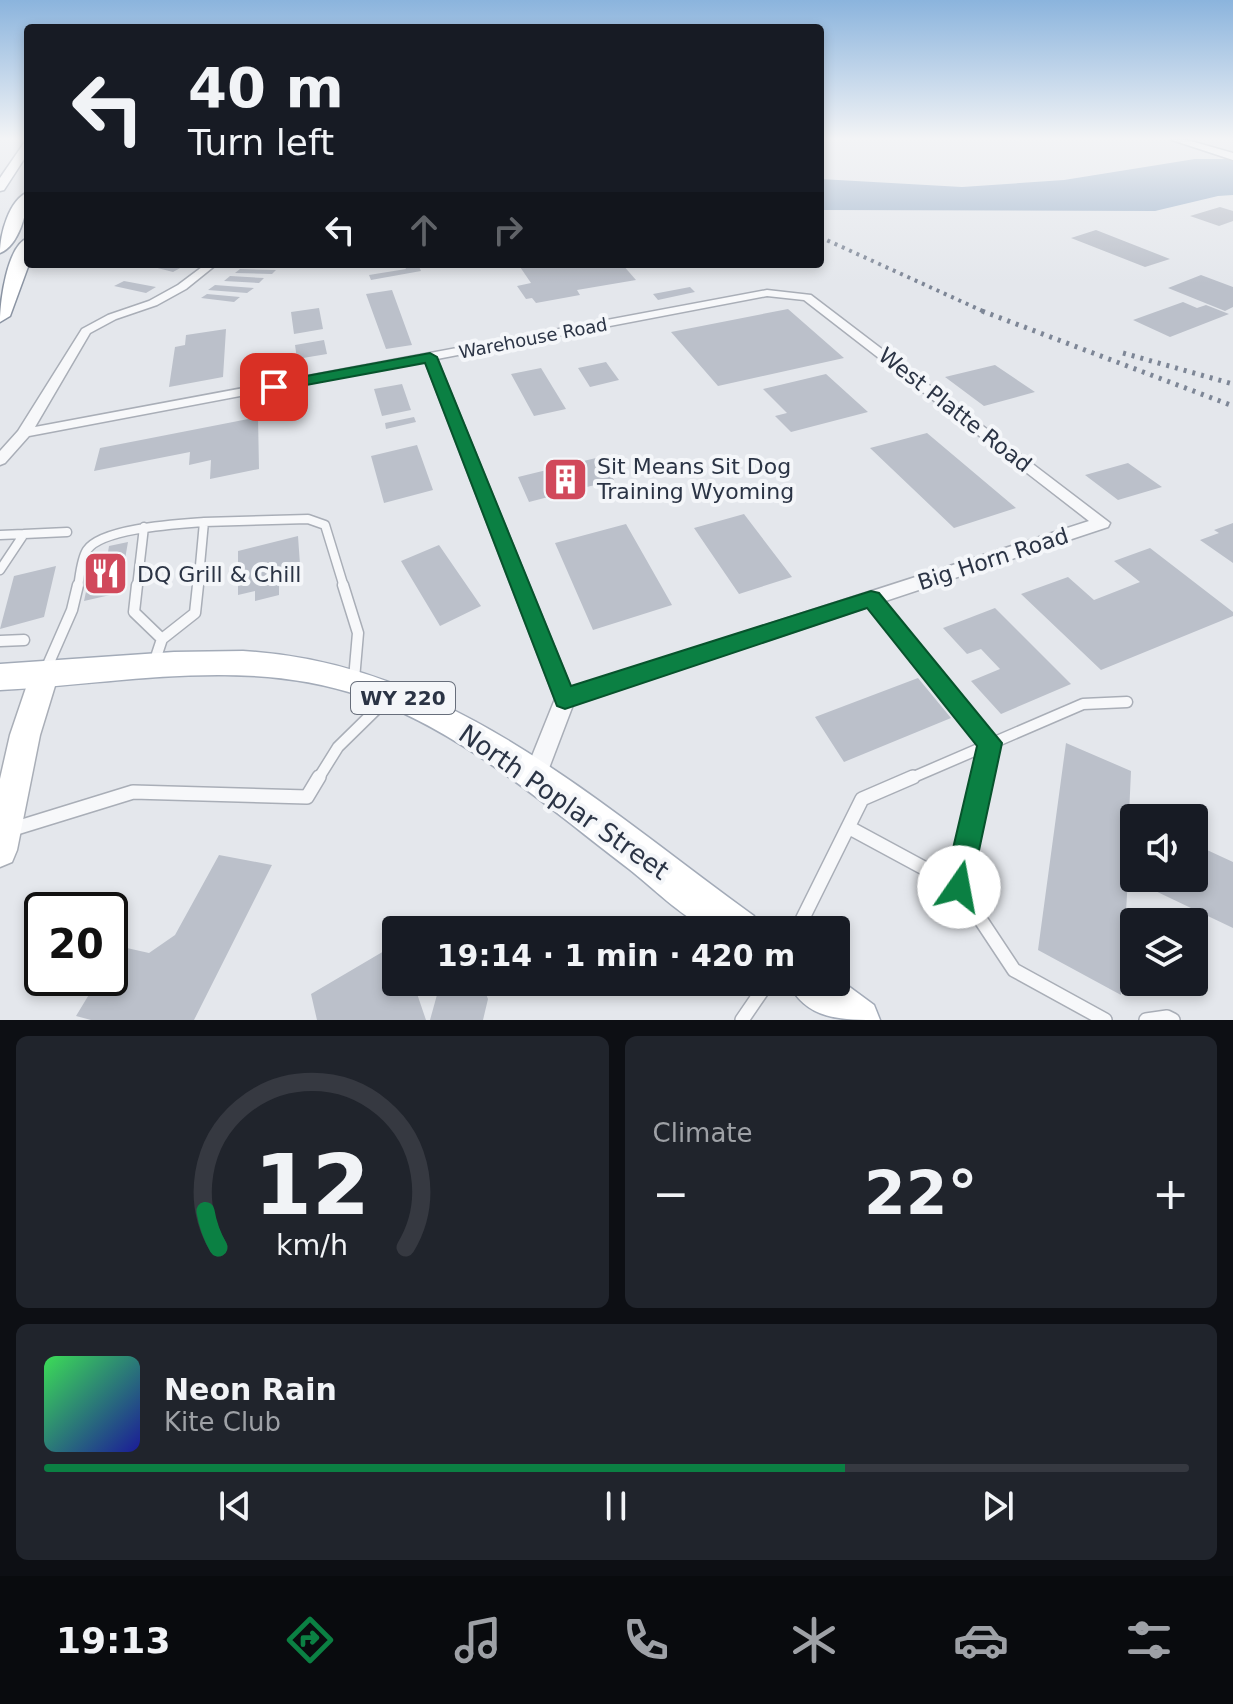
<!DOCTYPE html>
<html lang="en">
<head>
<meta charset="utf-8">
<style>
	:root { --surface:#171b24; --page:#20242c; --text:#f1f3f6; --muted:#9ea1a6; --line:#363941; --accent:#0b8043 }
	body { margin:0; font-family:"DejaVu Sans",sans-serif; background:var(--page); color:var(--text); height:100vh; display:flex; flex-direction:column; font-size:30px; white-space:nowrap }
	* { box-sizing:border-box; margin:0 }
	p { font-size:26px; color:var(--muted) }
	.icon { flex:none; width:44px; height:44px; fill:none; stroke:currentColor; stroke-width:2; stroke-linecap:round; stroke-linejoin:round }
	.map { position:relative; height:1020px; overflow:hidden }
	.sheet { display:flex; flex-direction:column; gap:16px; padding:16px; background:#0d0f14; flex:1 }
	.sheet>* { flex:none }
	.top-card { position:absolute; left:24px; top:24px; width:800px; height:244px; border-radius:8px; box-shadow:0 4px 12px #0003; background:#171b24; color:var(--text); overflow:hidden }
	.buttons { position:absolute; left:1120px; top:804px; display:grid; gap:16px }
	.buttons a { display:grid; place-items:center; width:88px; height:88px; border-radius:8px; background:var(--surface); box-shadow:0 4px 12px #0003; font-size:40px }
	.speed { position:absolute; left:24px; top:892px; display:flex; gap:16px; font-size:40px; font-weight:700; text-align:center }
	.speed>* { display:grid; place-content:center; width:104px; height:104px; border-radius:50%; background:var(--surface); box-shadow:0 4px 12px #0003; line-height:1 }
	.speed .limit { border:4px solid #111; border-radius:12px; background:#fff; color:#111 }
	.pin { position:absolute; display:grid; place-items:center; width:68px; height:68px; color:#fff; margin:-34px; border-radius:16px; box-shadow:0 4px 12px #0006 }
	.me { position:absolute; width:88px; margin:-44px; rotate:12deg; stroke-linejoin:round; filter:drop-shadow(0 0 6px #0008) }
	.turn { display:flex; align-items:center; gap:28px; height:168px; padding:0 32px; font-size:36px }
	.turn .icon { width:104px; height:104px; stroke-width:2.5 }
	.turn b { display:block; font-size:56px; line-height:68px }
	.lanes { display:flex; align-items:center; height:76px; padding:0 32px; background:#0003; justify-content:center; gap:40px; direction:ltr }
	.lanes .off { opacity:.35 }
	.big { font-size:60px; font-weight:600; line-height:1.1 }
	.sheet .card { flex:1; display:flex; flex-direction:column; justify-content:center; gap:12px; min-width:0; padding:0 28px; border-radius:12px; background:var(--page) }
	.sheet .dial { align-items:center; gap:0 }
	.dial svg { height:208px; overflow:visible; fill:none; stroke:var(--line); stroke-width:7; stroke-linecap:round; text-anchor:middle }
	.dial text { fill:var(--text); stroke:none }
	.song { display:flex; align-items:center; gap:24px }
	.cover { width:96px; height:96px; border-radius:12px; background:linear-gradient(135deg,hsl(130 70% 55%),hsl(240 70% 35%)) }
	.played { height:8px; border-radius:4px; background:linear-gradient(90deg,var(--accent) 70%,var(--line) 70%) }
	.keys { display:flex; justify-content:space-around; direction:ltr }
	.heat { display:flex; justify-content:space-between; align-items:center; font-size:44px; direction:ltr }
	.sheet .tiles { flex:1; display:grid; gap:16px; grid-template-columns:1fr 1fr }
	.card:last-child { grid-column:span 2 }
	.trip { position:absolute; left:382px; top:916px; width:468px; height:80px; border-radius:8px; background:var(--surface); box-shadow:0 4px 12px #0003; font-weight:600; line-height:80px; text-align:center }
	.dock { display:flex; height:128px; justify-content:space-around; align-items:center; background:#090b0e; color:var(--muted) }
	.dock .icon { width:56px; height:56px }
	.dock .selected { color:var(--accent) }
	.dock b { font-size:36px; color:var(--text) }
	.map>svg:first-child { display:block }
	.water { fill:#9fb4cc }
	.building { fill:#bbc0ca }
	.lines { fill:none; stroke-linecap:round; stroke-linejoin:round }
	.lane-far2-casing { stroke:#a9aeb7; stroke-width:11 }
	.lane-far1-casing { stroke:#a9aeb7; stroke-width:13 }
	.lane-casing { stroke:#a9aeb7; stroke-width:16 }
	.street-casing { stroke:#a9aeb7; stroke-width:3 }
	.secondary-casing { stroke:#a9aeb7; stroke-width:3 }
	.primary-casing { stroke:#a3abb8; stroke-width:3 }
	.highway-casing { stroke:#8b94a3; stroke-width:3 }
	.lane-far2 { stroke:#f7f8fa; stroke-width:8 }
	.lane-far1 { stroke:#f7f8fa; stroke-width:10 }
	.lane { stroke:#f7f8fa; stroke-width:13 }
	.street { fill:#f7f8fa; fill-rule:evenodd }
	.secondary { fill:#fff; fill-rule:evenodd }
	.primary { fill:#fff; fill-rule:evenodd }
	.highway { fill:#fff; fill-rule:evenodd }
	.rail-far1 { stroke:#7d8696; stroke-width:4; stroke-dasharray:3 5; stroke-linecap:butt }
	.rail { stroke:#7d8696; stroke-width:5; stroke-dasharray:3 6; stroke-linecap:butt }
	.route { fill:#0b8043; stroke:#07532c; stroke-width:2 }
	.labels { text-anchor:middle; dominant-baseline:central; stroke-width:8; stroke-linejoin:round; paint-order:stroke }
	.far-street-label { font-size:18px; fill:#2b3445; stroke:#f4f6f9 }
	.shield { fill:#f4f6f9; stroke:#676e7b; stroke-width:2 }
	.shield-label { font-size:20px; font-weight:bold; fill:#2b3445 }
	.street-label { font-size:22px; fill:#2b3445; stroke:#f4f6f9 }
	.poi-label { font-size:22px; fill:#2b3445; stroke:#f4f6f9; text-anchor:start }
	.near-street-label { font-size:26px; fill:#2b3445; stroke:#f4f6f9 }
</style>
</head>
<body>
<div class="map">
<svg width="1233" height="1020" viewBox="0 0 1233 1020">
	<rect width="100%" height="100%" fill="#e4e7ec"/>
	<!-- water -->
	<path class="water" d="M1195,159H1233V195L1218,196L1155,211L820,210V179L962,187L1064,180Z"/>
	<!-- building -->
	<path class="building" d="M1220,207L1233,211V221L1219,226L1190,216Z
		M1096,230L1170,259L1145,267L1071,238Z
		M168,264L182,267L173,272L146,265Z
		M411,264H418L421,271L371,280L369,275L406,269L404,265Z
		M518,264H568L570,267L622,264L636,280L577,290L580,295L536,303L532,298L526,299L517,286L531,283Z
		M240,269L276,270L272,274L235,273Z
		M1201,275L1233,287V307L1225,311L1168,288Z
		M230,276L264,278L259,283L224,281Z
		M124,281L156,287L146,293L114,286Z
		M215,285L254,288L247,293L208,290Z
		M690,287L695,292L658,300L653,294Z
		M392,290L412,345L386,349L366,294Z
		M207,294L240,297L234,302L201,298Z
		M1183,302L1197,308L1206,305L1229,314L1170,337L1133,320Z
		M319,308L323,329L294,334L291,312Z
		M788,309L844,358L718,386L671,332Z
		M226,329L223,377L169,387L175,347L185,345L186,335Z
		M324,340L327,354L297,359L295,345Z
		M606,362L619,380L590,387L578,368Z
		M995,365L1035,392L984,406L945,377Z
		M541,368L566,409L534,416L511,374Z
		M826,374L868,412L791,432L775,416L787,413L763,389Z
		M402,384L411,410L382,416L374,389Z
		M258,417L259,469L210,479L211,460L189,465L190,452L94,471L100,448Z
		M414,417L416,422L386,429L385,423Z
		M927,433L1016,508L954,528L870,448Z
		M417,445L433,490L384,503L371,456Z
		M600,457L614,480L529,502L518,477Z
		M1128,463L1162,487L1118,500L1085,475Z
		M744,514L792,577L739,594L694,528Z
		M1233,523V563L1200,540L1219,533L1214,530Z
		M626,524L672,605L593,630L555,543Z
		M298,536L301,579L279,585V595L255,601V591L238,595V551Z
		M128,542L119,593L84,601L94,555L108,552L109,546Z
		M439,545L481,606L440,626L401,561Z
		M1150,548L1233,612V616L1101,670L1021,594L1068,577L1094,600L1140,582L1114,561Z
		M56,566L44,617L0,629L14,576Z
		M995,608L1071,684L1001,714L971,681L1000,669L981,649L967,654L943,628Z
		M918,678L951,718L844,762L815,717Z
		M1066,743L1131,771L1129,815L1134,817V878H1194V844L1233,862V928L1128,878L1121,995L1038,950Z
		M219,855L272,865L194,1020H91L76,1016L99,978H110V959L118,946L149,953L175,935Z
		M396,944V982H413L426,1020H317L311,994Z
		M443,982H481L488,999L483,1020H430L440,984Z"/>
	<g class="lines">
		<defs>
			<path id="lane-far2" d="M204,522L308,519L325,525L344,587
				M24,534L67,532
				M0,535L24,534L0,570
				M78,587C80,576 81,559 87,550C102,528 179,524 204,522L198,587
				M137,587L144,527"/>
			<path id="lane-far1" d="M137,585L134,612L162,639
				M343,585L358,633L354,679
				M871,599L990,743L982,779
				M0,641L24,640
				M154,663L162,639L195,613L198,585
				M47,667L72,610L78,585
				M318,779L338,747L389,697
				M909,779L1083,704L1127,702"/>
			<path id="lane" d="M983,777L959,887L1014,970L1105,1020
				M848,827L959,887
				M13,829L133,792L307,797L319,777
				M797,930L862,799L913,777
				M742,1020L768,982
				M1146,1020L1167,1017L1173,1020"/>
			<path id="street" d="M206,264H217L186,289L157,305L116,319L90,333L35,427L767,290L811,295L1110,523L1108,527L573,705L543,784L535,787L527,784L524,776L555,699L425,361L29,436L5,463L0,465V451L18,431L82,329L108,315L149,301L178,285ZM767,296L804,300L1089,521L571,688L437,359Z"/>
			<path id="secondary" d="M44,664L54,668L58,676L40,735L17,850L12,862L0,867V779L10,735L30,676L34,668Z"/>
			<path id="primary" d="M1172,140H1187L1233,153V160Z
				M28,142V153L4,190L0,191V178L24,143Z
				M243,651C447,662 596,802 754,916L760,930C745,930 718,935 706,928C680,915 652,887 629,869C546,806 461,730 361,696C245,656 118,684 0,690V664L174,652Z
				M836,977L874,1005L880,1020C841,1020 806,1020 788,982H836Z"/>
			<path id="highway" d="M28,192C28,210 19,246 0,253C0,234 9,200 28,192Z
				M28,238L29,264L10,316L0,322C0,302 7,245 28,238Z"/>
		</defs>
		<!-- lane-far2 casing -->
		<use href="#lane-far2" class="lane-far2-casing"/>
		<!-- lane-far1 casing -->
		<use href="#lane-far1" class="lane-far1-casing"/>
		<!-- lane casing -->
		<use href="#lane" class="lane-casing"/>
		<!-- street casing -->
		<use href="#street" class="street-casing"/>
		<!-- secondary casing -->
		<use href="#secondary" class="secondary-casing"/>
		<!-- primary casing -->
		<use href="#primary" class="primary-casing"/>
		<!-- highway casing -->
		<use href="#highway" class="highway-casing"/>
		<!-- lane-far2 -->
		<use href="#lane-far2" class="lane-far2"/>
		<!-- lane-far1 -->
		<use href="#lane-far1" class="lane-far1"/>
		<!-- lane -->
		<use href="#lane" class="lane"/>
		<!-- street -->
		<use href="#street" class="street"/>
		<!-- secondary -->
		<use href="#secondary" class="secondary"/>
		<!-- primary -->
		<use href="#primary" class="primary"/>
		<!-- highway -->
		<use href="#highway" class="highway"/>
		<!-- rail-far1 -->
		<path class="rail-far1" d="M820,237L987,313"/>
		<!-- rail -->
		<path class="rail" d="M982,311L1233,406
			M1123,353L1233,384"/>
	</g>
	<!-- sky -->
	<linearGradient id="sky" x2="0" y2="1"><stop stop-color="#8bb4dd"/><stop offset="0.49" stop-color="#f3f4f6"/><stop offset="1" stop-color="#f3f4f6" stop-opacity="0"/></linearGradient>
	<rect width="1233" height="283" fill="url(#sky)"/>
	<!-- route -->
	<path class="route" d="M430,353L437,357L571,686L871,591L879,593L1002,743L969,897L959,902L949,897L944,887L977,746L867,608L565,709L557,706L425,363L274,391L267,387L274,382Z"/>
	<!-- icons -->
	<defs>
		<symbol id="building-square" viewBox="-11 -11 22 22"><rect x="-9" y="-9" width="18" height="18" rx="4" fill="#d1495b" stroke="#f4f6f9"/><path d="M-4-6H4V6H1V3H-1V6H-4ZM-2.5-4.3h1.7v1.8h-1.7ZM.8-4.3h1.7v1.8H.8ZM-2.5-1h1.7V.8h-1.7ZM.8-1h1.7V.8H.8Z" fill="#fff"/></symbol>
		<symbol id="restaurant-square" viewBox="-11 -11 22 22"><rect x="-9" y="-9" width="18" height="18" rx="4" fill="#d1495b" stroke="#f4f6f9"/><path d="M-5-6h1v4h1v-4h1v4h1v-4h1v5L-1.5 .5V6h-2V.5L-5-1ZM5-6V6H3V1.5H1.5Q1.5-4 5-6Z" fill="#fff"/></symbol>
	</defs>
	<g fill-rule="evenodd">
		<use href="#building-square" x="540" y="454" width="51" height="51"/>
		<use href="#restaurant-square" x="80" y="548" width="51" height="51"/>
	</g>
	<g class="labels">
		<!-- far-street labels -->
		<g class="far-street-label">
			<text transform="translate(533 338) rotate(-11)">Warehouse Road</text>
		</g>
		<!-- shield labels -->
		<rect class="shield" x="351" y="682" width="104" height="32" rx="6"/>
		<g class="shield-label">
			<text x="403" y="698">WY 220</text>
		</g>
		<!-- street labels -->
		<g class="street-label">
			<text transform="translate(955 410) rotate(38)">West Platte Road</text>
			<text transform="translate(993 559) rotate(-18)">Big Horn Road</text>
		</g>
		<!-- poi labels -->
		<g class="poi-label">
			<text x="597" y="466">Sit Means Sit Dog<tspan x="597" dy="25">Training Wyoming</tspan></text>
			<text x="137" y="574">DQ Grill &amp; Chill</text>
		</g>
		<!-- near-street labels -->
		<g class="near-street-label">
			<text transform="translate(564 802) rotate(35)">North Poplar Street</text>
		</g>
	</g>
</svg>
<div class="buttons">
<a><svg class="icon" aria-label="sound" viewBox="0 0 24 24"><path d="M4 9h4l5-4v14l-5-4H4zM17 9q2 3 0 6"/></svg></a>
<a><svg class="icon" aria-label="layers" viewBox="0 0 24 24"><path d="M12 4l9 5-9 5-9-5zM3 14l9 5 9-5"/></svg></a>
</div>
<div class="speed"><div class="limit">20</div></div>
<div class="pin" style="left:274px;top:387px;background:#d93025"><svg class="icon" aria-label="arrive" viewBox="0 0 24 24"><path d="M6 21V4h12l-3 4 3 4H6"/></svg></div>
<svg class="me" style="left:959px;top:887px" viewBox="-20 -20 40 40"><circle r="19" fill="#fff"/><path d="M0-13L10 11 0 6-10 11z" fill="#0b8043"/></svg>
<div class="trip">19:14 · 1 min · 420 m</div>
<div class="top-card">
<div class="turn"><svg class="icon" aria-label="left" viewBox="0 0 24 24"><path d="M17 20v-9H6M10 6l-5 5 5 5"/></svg><div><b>40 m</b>Turn left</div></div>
<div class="lanes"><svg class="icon" aria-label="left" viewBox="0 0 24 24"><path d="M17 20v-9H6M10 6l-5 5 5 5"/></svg><svg class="icon off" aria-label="ahead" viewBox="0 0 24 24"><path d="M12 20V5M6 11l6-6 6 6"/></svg><svg class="icon off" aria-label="right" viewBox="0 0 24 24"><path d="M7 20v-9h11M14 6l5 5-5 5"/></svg></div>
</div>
</div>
<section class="sheet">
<div class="tiles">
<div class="card dial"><svg viewBox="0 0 100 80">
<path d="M14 69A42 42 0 1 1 86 69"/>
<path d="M14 69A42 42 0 0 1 9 55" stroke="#0b8043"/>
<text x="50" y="56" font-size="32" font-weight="700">12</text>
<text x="50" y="72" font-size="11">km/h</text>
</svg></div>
<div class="card"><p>Climate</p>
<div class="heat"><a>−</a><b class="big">22°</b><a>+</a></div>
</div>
<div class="card">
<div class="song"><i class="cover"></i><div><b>Neon Rain</b><p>Kite Club</p></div></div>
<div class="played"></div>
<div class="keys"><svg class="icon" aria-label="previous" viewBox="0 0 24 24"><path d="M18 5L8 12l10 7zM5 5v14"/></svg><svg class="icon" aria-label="pause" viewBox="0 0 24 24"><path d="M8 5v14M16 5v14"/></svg><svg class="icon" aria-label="next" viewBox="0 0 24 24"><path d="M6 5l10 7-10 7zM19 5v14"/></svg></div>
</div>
</div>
</section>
<nav class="dock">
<b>19:13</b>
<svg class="icon selected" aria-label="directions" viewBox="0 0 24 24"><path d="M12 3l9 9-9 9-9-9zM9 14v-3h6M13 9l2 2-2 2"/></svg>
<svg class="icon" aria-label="music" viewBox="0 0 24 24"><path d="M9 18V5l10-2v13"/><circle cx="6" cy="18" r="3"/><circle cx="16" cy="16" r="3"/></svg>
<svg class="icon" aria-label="phone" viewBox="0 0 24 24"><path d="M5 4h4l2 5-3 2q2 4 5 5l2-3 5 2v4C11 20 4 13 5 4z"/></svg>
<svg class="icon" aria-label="climate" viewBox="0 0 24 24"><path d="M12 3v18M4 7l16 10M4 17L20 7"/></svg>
<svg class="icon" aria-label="car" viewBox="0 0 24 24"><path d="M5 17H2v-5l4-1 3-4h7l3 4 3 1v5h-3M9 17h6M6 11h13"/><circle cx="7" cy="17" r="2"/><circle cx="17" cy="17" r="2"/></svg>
<svg class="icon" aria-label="filters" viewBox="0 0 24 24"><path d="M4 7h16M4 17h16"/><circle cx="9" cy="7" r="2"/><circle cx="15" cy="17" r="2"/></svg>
</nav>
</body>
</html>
